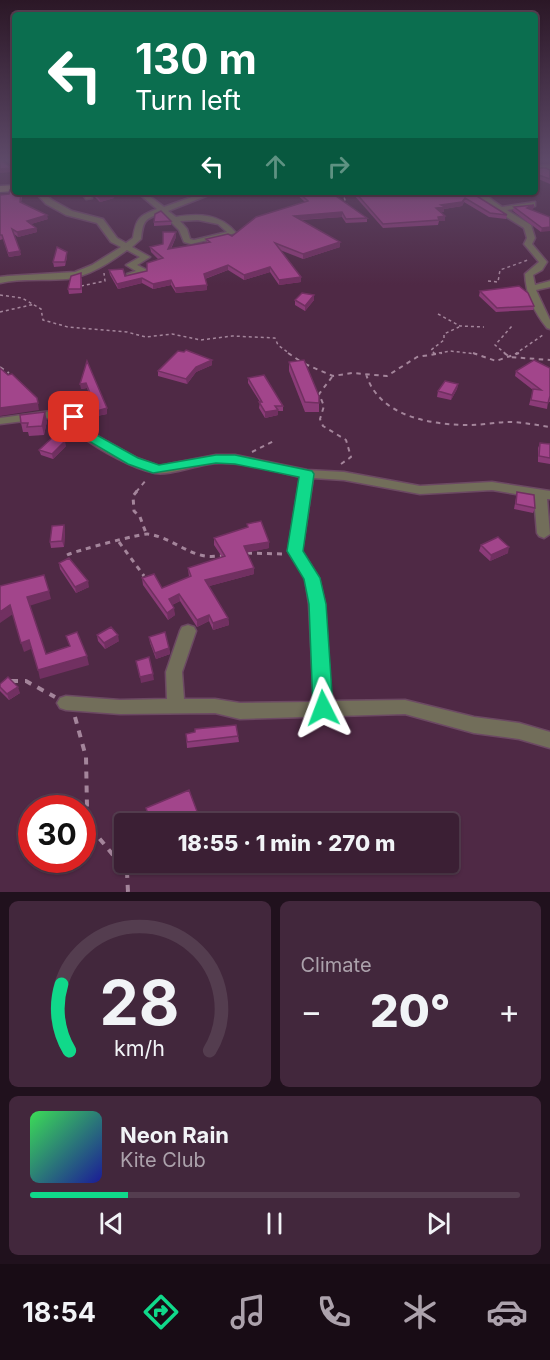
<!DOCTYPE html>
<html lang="en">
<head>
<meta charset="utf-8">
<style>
	:root { --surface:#3b1f34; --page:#42273c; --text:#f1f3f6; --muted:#aca2ac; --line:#543d4f; --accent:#10d98a }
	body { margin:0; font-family:Inter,sans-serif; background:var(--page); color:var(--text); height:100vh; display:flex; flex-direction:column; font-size:22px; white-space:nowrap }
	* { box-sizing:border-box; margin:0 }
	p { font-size:20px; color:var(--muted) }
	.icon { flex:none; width:33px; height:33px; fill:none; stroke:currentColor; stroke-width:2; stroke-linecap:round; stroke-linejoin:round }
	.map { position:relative; height:892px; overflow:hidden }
	.sheet { display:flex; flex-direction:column; gap:9px; padding:9px; background:#20111d; flex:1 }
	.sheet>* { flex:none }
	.hud { position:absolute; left:12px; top:12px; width:526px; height:183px; border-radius:6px; box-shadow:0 2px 4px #0004,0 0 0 2px var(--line); background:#0b6e4f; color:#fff; overflow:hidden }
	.speed { position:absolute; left:18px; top:795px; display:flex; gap:12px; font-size:30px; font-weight:700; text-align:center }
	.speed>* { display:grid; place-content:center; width:78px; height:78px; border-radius:50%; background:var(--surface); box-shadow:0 2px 4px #0004,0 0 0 2px var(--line); line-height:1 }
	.speed .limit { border:9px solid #d22; background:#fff; color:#111 }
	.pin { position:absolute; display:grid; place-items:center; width:51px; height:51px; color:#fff; margin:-26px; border-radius:12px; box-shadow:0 3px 9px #0006 }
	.me { position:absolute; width:66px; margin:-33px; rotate:357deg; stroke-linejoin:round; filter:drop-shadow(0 0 4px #0008) }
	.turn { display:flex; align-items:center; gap:21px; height:126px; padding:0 24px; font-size:27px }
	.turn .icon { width:78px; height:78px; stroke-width:2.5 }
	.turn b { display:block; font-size:42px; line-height:51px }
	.lanes { display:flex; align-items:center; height:57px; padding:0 24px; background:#0003; justify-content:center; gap:30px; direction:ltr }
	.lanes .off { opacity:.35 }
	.big { font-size:45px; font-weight:800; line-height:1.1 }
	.sheet .widget { flex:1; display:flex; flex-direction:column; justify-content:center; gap:9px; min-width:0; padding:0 21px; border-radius:9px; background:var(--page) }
	.sheet .dial { align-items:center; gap:0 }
	.dial svg { height:156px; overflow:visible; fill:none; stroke:var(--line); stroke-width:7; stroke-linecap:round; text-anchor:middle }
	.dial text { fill:var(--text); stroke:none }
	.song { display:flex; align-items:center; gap:18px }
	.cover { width:72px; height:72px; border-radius:9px; background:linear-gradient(135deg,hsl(130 70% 55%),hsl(240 70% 35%)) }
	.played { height:6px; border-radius:3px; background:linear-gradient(90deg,var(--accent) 20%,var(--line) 20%) }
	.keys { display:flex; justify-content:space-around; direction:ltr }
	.heat { display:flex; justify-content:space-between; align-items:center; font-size:33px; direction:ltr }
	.sheet .tiles { flex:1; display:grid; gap:9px; grid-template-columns:1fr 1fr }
	.widget:last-child { grid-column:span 2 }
	.trip { position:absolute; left:114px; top:813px; width:345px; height:60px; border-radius:6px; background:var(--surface); box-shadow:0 2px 4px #0004,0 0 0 2px var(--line); font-weight:800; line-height:60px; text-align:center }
	.dock { display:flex; height:96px; justify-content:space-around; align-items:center; background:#180c15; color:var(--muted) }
	.dock .icon { width:42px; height:42px }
	.dock .current { color:var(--accent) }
	.dock b { font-size:27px; color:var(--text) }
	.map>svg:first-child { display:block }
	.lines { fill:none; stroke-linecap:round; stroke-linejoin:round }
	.street-casing { stroke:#6c4963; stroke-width:3 }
	.secondary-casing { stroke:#6c4963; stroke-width:3 }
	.path-far3 { stroke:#a4859b; stroke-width:1.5; stroke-dasharray:3 3; stroke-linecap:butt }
	.path-far2 { stroke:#a4859b; stroke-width:2; stroke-dasharray:4.5 4.5; stroke-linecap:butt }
	.path-far1 { stroke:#a4859b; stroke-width:3; stroke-dasharray:5 5; stroke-linecap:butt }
	.path { stroke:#a4859b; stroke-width:4; stroke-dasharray:7 7; stroke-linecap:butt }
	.street { fill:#726e5a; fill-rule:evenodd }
	.secondary { fill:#938c6b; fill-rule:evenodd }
	.wall { fill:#8b3b78 }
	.shaded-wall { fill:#713061 }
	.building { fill:#a2458b; stroke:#713061; stroke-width:1.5 }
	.route { fill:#10d98a; stroke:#0a8d5a; stroke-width:1.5 }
</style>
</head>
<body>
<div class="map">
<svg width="550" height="892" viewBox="0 0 550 892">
	<rect width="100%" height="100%" fill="#4f2945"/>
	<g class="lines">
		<defs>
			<path id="street" d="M550,165V169L536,170V166Z
				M35,192H42L52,200L72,211L103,219L117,238L126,243L133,238C136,218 139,216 157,209L137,192H144L164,207L206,192H216L168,211L176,217C199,213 221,214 236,233L191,244L184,242L179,230L162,213C144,219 143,221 141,239L132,247L150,257L137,265L147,270V274L127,278V274L136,271L126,265L140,257L127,250C109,263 90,276 67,279C45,281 22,278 0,283V277L8,276L75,272L92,265L121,247L111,242L97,223L66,215L46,204ZM198,220L218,224L227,232L194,240L190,239L187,229L180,221Z
				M81,192H87L92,198L86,199Z
				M436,192L457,194L484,192L492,200L502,207L535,202V206L507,210L531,225L535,238L532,244L547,262L542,270L533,275L535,285L550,281V287L536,290L550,320V329L547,328C534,312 526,295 525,274L539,262L524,244L527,238L524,228L486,204L478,194L457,198Z
				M66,409L78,415L83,425L90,432L137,458L159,466L216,455H235L307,470L344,472L420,486L492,482L550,491V499H547L550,534L544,538L539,536L537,533L534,497L492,490L420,494L344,480L313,478L302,551L319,578L325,604L331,701L405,700L474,717L519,723L550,732V748L519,739L474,733L405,714L240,719L215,713L120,714L66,710L60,708L57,703L60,698L66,696L120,700L167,699L166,672L180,631L182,627L188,625L194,627L196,631L182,672L184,699H215L240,703L314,702L309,604L305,578L288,551L300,477C274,471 246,462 219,463C201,463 170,476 155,473C133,469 100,450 81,436C73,430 72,421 64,416L0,424V418Z"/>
			<path id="secondary" d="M15,185V191L0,192V186Z"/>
		</defs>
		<!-- street casing -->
		<use href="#street" class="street-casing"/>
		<!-- secondary casing -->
		<use href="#secondary" class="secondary-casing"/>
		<!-- path-far3 -->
		<path class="path-far3" d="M342,192L347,205
			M488,281L498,282L500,270L528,260
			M81,286L105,281L104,273
			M0,295L22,298L41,309L43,320L68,327L127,332L146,337L172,334L201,340L232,336L275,338L278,345L290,354
			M0,312L35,304
			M438,314L460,326L484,327
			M433,354L450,351L477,354
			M435,354L431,350L444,340V334L459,327
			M506,354L495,345L512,326
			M515,354L543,335"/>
		<!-- path-far2 -->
		<path class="path-far2" d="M288,353L300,361
			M473,353L496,361L519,353
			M504,353L510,357L550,360
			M305,364L333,376L352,373L387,376L417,357L442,353
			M0,367L9,373
			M366,374C379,417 431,425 471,425C483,425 496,422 508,422C522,422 536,425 550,427
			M332,377L319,394L324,406L320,419L323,426L346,440L351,457L341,464
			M252,452L274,441
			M136,492L147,479"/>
		<!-- path-far1 -->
		<path class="path-far1" d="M137,491L133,496L134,511L140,517L146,533
			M119,542L144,576
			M247,553L283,554
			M67,555C75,551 142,533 148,534C169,537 186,553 205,556C211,557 218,556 224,556"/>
		<!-- path -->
		<path class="path" d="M11,681H26L55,697
			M75,717L86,757L87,807L95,833L127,872L128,892"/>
		<!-- street -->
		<use href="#street" class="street"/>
		<!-- secondary -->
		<use href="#secondary" class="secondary"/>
	</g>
	<!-- wall -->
	<path class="wall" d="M536,168L550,170V184L536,178Z
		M23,192L21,203L48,219L31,224L36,228L37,232L18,237L14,234L21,255L9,257L3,239L0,240V195Z
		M90,192H111L114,198L100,202Z
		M294,192H314L367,218V222L346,223L342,217L301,220L340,242V247L303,259L280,250L301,282L279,285L270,272L244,280L228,270L205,279L207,290L176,293L171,285L153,289L142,283L118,289L110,275L109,270L125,276L147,271L159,260L151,252L150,247L163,244L176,232V237L171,249L207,243L206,239L232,236L305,202Z
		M353,192H371L372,193L383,194L434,195L427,192H444L457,196L472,193L507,215L506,219L489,217L464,202L462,206L444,209V212H440L445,216V221H439L438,225L383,228L353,194Z
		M534,205L533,209L531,210L550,217L541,232L513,211L514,207Z
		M171,221V225L154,226V222Z
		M67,257L65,266L54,267L53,262Z
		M82,278V293L69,294L68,289Z
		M480,291L534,306L533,310L496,312L479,296Z
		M314,295V300L305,311L295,305V300Z
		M212,360V365L196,372L187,384L158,376V371Z
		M87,361L107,414L97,416L87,388L81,389Z
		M289,362L319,396V412H305L289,371Z
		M550,368V402H548L547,409L529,405L533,390L515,376L516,371Z
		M248,378L283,406V411H278V415L265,418L259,408L260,402L248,383Z
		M458,384L457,389L451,400L437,397L438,391Z
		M47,421L44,435L29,436L28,432H23L21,423Z
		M540,443L550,444V464L538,462V448Z
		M66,446L53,459L41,455L39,450Z
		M517,492L535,508L533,513L514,509Z
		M247,524L269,548L247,552L254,568V574L209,586L228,618L229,625L213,630L209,621L197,627L180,601L172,605L175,615L168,620L143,585L142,578L162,588L189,577L188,568L222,557L214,545V538L247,527Z
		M64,525L65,531L64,547L51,548L50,542Z
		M481,545L508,553L490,561L479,551Z
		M59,563L89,587L76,593L60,569Z
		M97,635L119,641L105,649L98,641Z
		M149,637L169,648L170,654L156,659L150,643Z
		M0,684L20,693L9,700L0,691Z
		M186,734L238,736L239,742L187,748Z"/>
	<!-- shaded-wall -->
	<path class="shaded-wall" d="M11,168L12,172L0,173V169Z
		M128,192H136L135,193L128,195Z
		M114,194V198L100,202L99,198Z
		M465,198L464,202L462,206L444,209V212L435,213L436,208L441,205Z
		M534,205L533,209L526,212L527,208Z
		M342,212V217L294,220V216Z
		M47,215L48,219L28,225L27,221Z
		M445,216V221H439L438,217Z
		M550,227V231L541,232L542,228Z
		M36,228L37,232L18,237L17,232Z
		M176,232V237L168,254V249Z
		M340,242V247L303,259V254Z
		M20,251L21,255L9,257L8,253Z
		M67,252V257L65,266V262Z
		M228,265V270L204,279V274Z
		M270,267V272L244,280V275Z
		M301,277V282L279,285V280Z
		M142,278V283L118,289L117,284Z
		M171,280V285L153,289V284Z
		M207,285V290L176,293L175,288Z
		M314,295V300L305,311V306Z
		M212,360V365L196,372L187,384L186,379L196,367Z
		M86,383L87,388L81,389L80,384Z
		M458,384L457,389L451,400L452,395Z
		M37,398L39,410L0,416V408Z
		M107,408V414L97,416V411Z
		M278,410V415L265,418V412Z
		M45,412L47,421L44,435L42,426Z
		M65,441L66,446L53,459L52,454Z
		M64,525L65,531L64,547L62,541Z
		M269,542V548L245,553L244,546Z
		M509,547L508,553L490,561L491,555Z
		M254,568V574L206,587L205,580Z
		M88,581L89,587L76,593L75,587Z
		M49,591L51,599L29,606L27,597Z
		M179,594L180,601L170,606L169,599Z
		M10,605L13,614L0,623V612Z
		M174,608L175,615L168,620L167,613Z
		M209,615V621L197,627V620Z
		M228,618L229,625L213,630V623Z
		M118,635L119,641L105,649L104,643Z
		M29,640L31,649L24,652L21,643Z
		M169,648L170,654L156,659L155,653Z
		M87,656L89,665L40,679L38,670Z
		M153,674L154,680L141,683L140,677Z
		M18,687L20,693L9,700L7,694Z
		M198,814L199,824H175Z"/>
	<!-- building -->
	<path class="building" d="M0,160H1L11,168L0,169Z
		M536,168H546L550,170V179L536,174Z
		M13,170L15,171V179H12Z
		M15,189V192H21L20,202L47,215L27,221L36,228L17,232L12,229L20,251L8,253L2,235H0V195L9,194L10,190Z
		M94,192H111L114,194L99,198Z
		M298,192H314L316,193L330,192L367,218L346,219L342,212L294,216L340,242L303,254L275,243L301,277L279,280L270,267L244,275L228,265L204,274L207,285L175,288L171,280L153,284L142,278L117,284L109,270L123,269L125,276L147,271V263L163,258L150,247L163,244V232H176L168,249L210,242L206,239L228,234L232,236L256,217L308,201Z
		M355,192H371L372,193L383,194L445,195L437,192H444L457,196L472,193L507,215L490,213L465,198L462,202L441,205L445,207L436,208L445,216L438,217L439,220L383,224Z
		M534,205L527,208L550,217V227L542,228L514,207Z
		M161,211L171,221L154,222L155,214Z
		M57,247L67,252L65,262H53Z
		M81,273V289H68L71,276Z
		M519,286L528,293L534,306L497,308L480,291Z
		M302,293L314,295L305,306L295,300Z
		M186,350L212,360L196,367L186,379L158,371L178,351L184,352Z
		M304,360L319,396V403L305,402L289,362Z
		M534,360L550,368V396L548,403L531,400L533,389L541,390L516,371Z
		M87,361L107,408L97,411L86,383L80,384Z
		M0,368L8,375L12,374L37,398L38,403L0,408Z
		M264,375L283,406H275L278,410L265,412L259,402H262L248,378Z
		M445,381L458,384L452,395L438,391Z
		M45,412L42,426L27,427L28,423H21L20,415Z
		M53,437L65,441L52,454L39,450Z
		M540,443L550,444V458L539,456Z
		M517,492L534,495L535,508L516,504Z
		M261,521L269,542L244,546L254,568L205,580L228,618L213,623L209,615L197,620L179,594L169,599L174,608L167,613L142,578L154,574L162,588L191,576L188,568L225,556L214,538L248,527L247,524Z
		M64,525L62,541L50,542L52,526Z
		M498,537L509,547L491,555L481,545Z
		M69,558L88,581L75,587L59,563Z
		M44,575L49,591L27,597L46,654L70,646L66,636L77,632L87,656L38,670L29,640L21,643L10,605L0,612V586Z
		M111,627L118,635L104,643L97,635Z
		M165,632L169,648L155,653L149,637Z
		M149,657L153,674L140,677L136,661Z
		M8,677L18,687L7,694L0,687V684Z
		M236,725L238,736L187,742L186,734L195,732V729Z
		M189,790L198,814L175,824H151L146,808Z"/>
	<!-- sky -->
	<linearGradient id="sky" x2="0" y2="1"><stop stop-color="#2b1726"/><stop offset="0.56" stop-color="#5d4968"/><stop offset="1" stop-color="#5d4968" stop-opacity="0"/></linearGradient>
	<rect width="550" height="285" fill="url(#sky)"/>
	<!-- route -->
	<path class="route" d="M74,413L79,414L91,432L138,458L159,465L216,455H235L312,471L314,474L303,551L320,578L326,604L333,708L330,714L323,716L316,714L313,708L309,604L304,579L287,551L299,477L235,464L216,463L153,473L128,464L82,437L72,427L68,417Z"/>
</svg>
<div class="speed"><div class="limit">30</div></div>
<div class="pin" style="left:74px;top:417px;background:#d93025"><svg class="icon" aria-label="arrive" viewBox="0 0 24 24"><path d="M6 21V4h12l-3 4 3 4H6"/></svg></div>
<svg class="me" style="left:323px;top:708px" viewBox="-20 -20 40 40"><path d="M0-17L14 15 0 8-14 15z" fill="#10d98a" stroke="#fff" stroke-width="4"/></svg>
<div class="trip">18:55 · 1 min · 270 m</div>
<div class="hud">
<div class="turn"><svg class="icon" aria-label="left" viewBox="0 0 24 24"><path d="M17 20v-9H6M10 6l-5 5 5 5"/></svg><div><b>130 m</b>Turn left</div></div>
<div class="lanes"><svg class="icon" aria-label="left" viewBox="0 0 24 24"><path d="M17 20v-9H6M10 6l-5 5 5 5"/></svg><svg class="icon off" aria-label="ahead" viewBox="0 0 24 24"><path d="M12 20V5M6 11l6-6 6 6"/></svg><svg class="icon off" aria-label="right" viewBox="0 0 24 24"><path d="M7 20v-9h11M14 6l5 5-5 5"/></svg></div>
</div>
</div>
<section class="sheet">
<div class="tiles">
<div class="widget dial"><svg viewBox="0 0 100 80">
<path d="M14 69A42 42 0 1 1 86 69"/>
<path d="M14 69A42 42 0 0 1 10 35" stroke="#10d98a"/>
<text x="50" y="56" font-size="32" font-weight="700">28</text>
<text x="50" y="72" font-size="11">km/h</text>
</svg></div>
<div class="widget"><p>Climate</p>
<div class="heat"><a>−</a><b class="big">20°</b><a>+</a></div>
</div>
<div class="widget">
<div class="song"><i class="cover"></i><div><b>Neon Rain</b><p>Kite Club</p></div></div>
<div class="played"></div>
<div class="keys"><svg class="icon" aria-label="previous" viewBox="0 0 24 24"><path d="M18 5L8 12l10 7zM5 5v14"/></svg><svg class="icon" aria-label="pause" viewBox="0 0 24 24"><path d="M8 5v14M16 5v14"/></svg><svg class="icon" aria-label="next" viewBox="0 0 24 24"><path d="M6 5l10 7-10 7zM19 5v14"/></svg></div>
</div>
</div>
</section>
<nav class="dock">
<b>18:54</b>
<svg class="icon current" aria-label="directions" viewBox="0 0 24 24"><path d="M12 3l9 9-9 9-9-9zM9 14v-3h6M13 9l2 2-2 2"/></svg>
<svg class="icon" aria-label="music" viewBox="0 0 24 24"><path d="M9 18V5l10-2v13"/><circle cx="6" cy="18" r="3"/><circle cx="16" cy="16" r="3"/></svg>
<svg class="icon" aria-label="phone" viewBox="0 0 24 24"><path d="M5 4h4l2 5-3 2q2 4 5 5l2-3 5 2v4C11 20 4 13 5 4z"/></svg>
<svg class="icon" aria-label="climate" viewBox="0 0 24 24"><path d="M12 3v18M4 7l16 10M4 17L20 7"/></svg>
<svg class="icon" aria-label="car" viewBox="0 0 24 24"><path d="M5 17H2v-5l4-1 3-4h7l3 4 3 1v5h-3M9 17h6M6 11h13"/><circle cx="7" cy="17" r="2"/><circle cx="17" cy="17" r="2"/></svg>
</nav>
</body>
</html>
